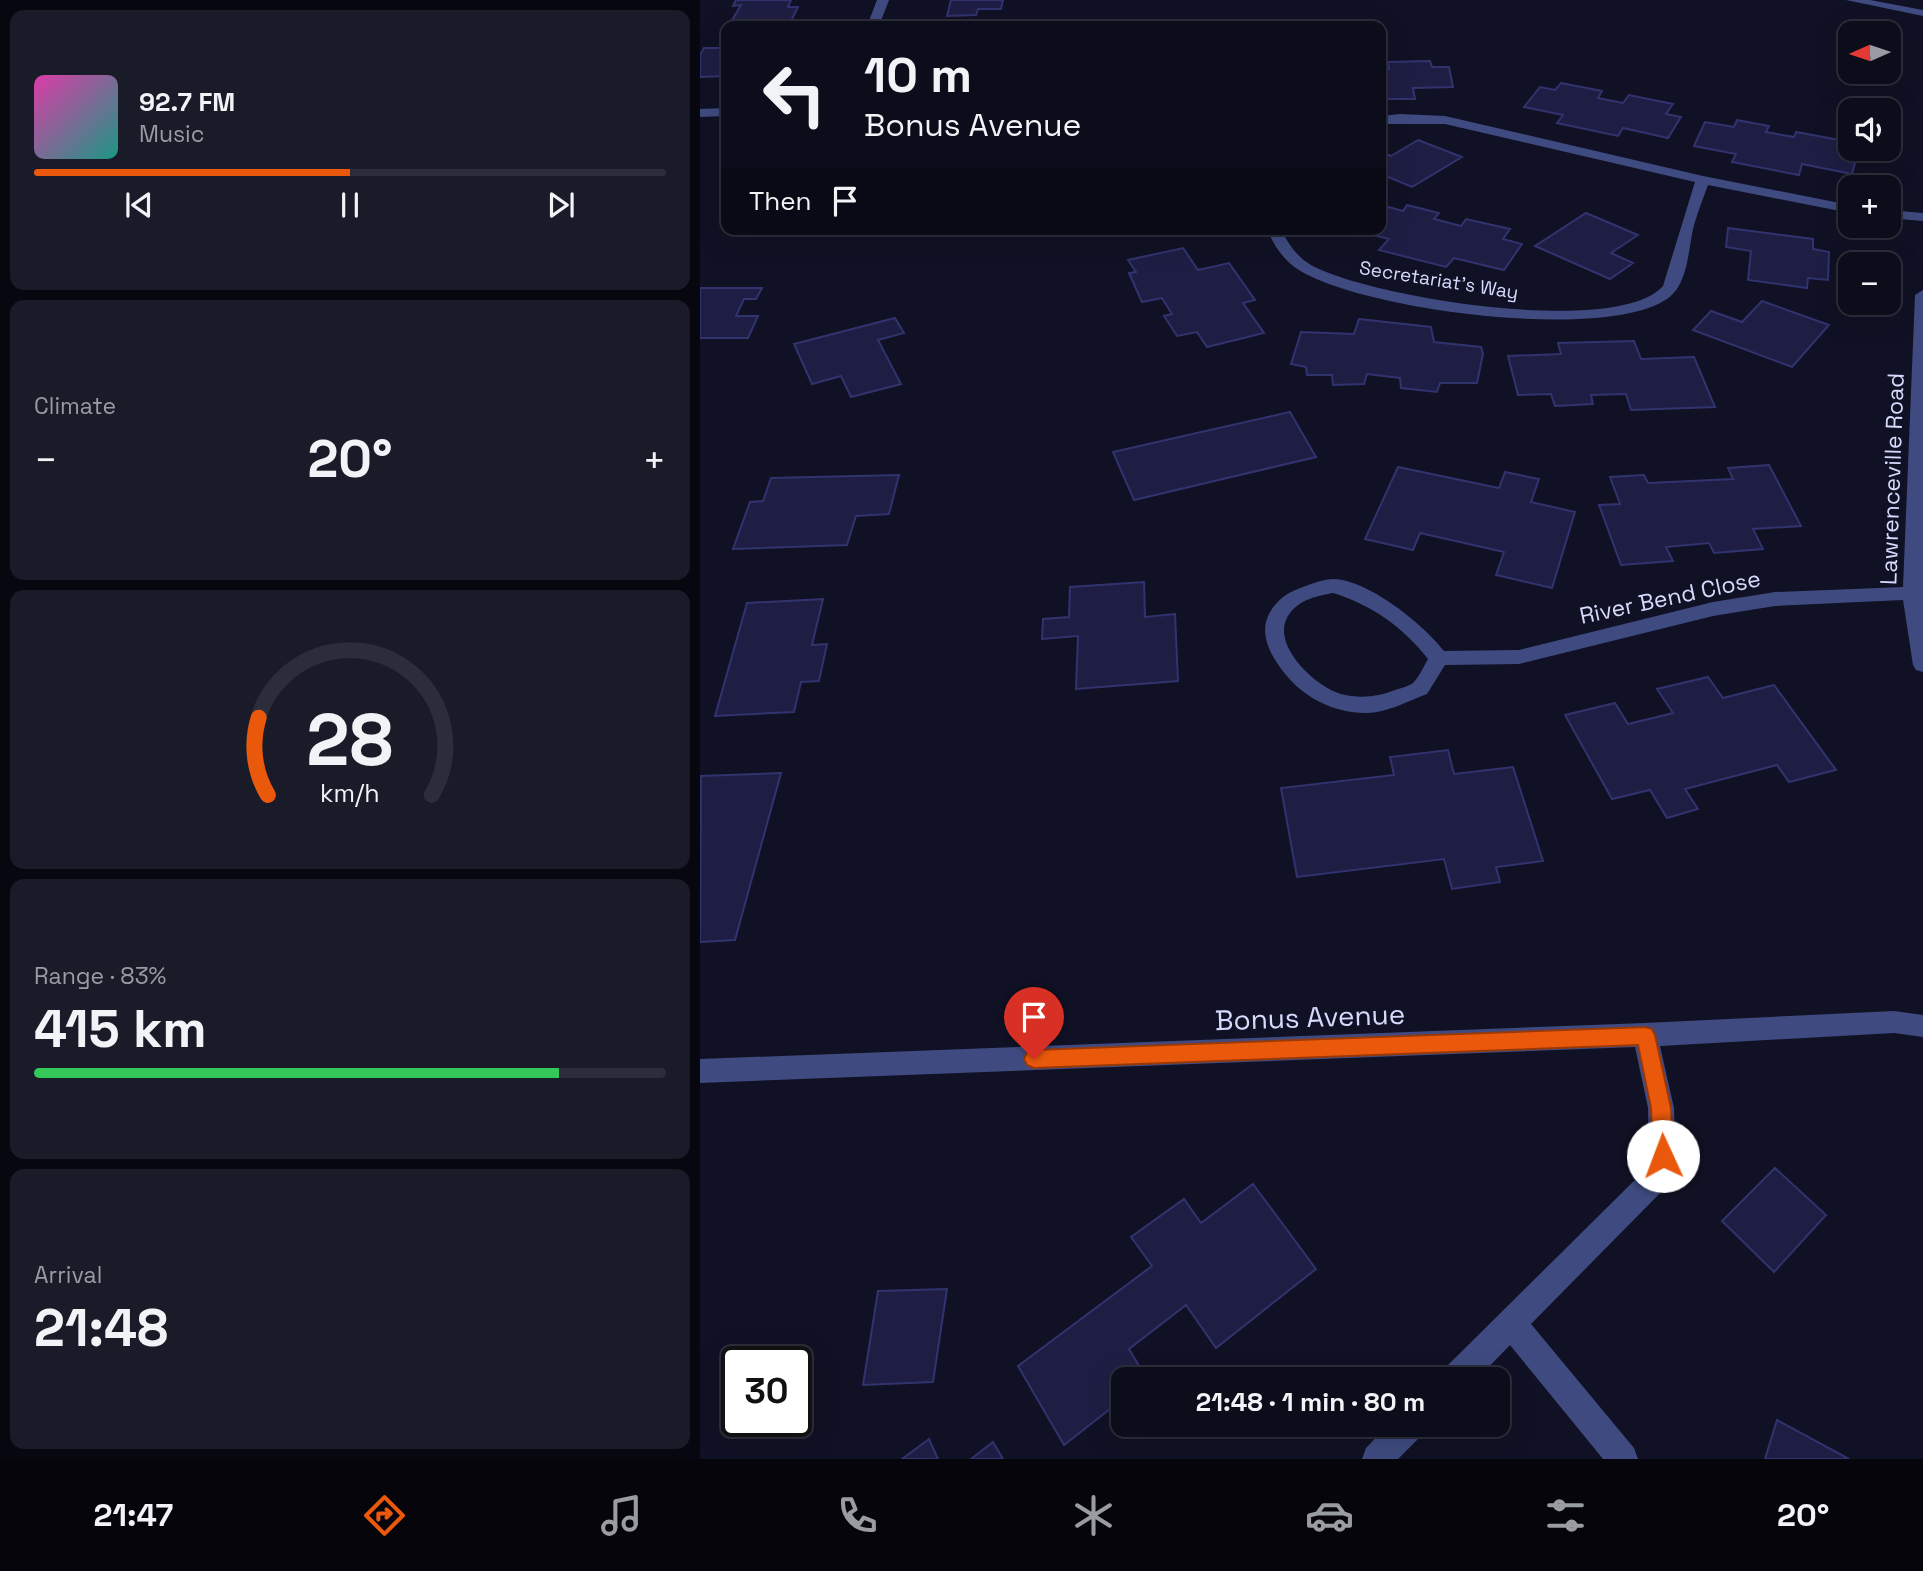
<!DOCTYPE html>
<html lang="en">
<head>
<meta charset="utf-8">
<style>
	:root { --surface:#0c0d1b; --page:#1a1b28; --text:#f1f3f6; --muted:#9a9ca3; --line:#2c2d3a; --accent:#ea580c }
	body { margin:0; font-family:"Space Grotesk",sans-serif; background:var(--page); color:var(--text); height:100vh; display:flex; flex-direction:column; font-size:26px; white-space:nowrap }
	* { box-sizing:border-box; margin:0 }
	p { font-size:23px; color:var(--muted) }
	.icon { flex:none; width:38px; height:38px; fill:none; stroke:currentColor; stroke-width:2; stroke-linecap:round; stroke-linejoin:round }
	.map { position:relative; flex:1; overflow:hidden }
	.sheet { display:flex; flex-direction:column; gap:10px; padding:10px; background:#07070f; width:700px }
	.sheet>* { flex:none }
	.top-card { position:absolute; left:21px; top:21px; width:665px; height:214px; border-radius:14px; box-shadow:0 7px 28px #0002,0 0 0 2px var(--line); background:#0c0d1b; color:var(--text); overflow:hidden }
	.needle { width:46px; rotate:267deg }
	.controls { position:absolute; left:1138px; top:21px; display:grid; gap:14px }
	.controls a { display:grid; place-items:center; width:63px; height:63px; border-radius:14px; background:var(--surface); box-shadow:0 7px 28px #0002,0 0 0 2px var(--line); font-size:35px }
	.speed { position:absolute; left:21px; top:1346px; display:flex; gap:14px; font-size:35px; font-weight:700; text-align:center }
	.speed>* { display:grid; place-content:center; width:91px; height:91px; border-radius:50%; background:var(--surface); box-shadow:0 7px 28px #0002,0 0 0 2px var(--line); line-height:1 }
	.speed .limit { border:4px solid #111; border-radius:10px; background:#fff; color:#111 }
	.pin { position:absolute; display:grid; place-items:center; width:60px; height:60px; color:#fff; margin:-72px -30px; border-radius:50% 50% 50% 0; rotate:-45deg; box-shadow:0 0 7px #0007 }
	.pin .icon { rotate:45deg }
	.me { position:absolute; width:77px; margin:-38px; rotate:358deg; stroke-linejoin:round; filter:drop-shadow(0 0 5px #0008) }
	.turn { display:flex; align-items:center; gap:24px; height:147px; padding:0 28px; font-size:32px }
	.turn .icon { width:91px; height:91px; stroke-width:2.5 }
	.turn b { display:block; font-size:49px; line-height:60px }
	.then { display:flex; align-items:center; height:66px; padding:0 28px; background:#0003; gap:14px; font-size:26px }
	.big { font-size:52px; font-weight:700; line-height:1.1 }
	.sheet .widget { flex:1; display:flex; flex-direction:column; justify-content:center; gap:10px; min-width:0; padding:0 24px; border-radius:14px; background:var(--page) }
	.sheet .dial { align-items:center; gap:0 }
	.dial svg { height:182px; overflow:visible; fill:none; stroke:var(--line); stroke-width:7; stroke-linecap:round; text-anchor:middle }
	.dial text { fill:var(--text); stroke:none }
	.song { display:flex; align-items:center; gap:21px }
	.cover { width:84px; height:84px; border-radius:10px; background:linear-gradient(135deg,hsl(320 70% 55%),hsl(170 70% 35%)) }
	.played { height:7px; border-radius:4px; background:linear-gradient(90deg,var(--accent) 50%,var(--line) 50%) }
	.keys { display:flex; justify-content:space-around; direction:ltr }
	.heat { display:flex; justify-content:space-between; align-items:center; font-size:38px; direction:ltr }
	.charge { height:10px; border-radius:5px; background:linear-gradient(90deg,#34c759 83%,var(--line) 0) }
	.trip { position:absolute; left:411px; top:1367px; width:399px; height:70px; border-radius:14px; background:var(--surface); box-shadow:0 7px 28px #0002,0 0 0 2px var(--line); font-weight:700; line-height:70px; text-align:center }
	.tab-bar { display:flex; height:112px; justify-content:space-around; align-items:center; background:#05050b; color:var(--muted) }
	.tab-bar .icon { width:49px; height:49px }
	.tab-bar .current { color:var(--accent) }
	.tab-bar b { font-size:32px; color:var(--text) }
	main { display:flex; flex:1; min-height:0 }
	.map>svg:first-child { display:block }
	.building { fill:#1e1e44; stroke:#31336e; stroke-width:2 }
	.lines { fill:none; stroke-linecap:round; stroke-linejoin:round }
	.minor { fill:#3f4b80; fill-rule:evenodd }
	.route { fill:#ea580c; stroke:#983908; stroke-width:2 }
	.labels { text-anchor:middle; dominant-baseline:central; stroke-width:7; stroke-linejoin:round; paint-order:stroke }
	.far-street-label { font-size:19px; fill:#d6dafc; stroke:#101124 }
	.street-label { font-size:23px; fill:#d6dafc; stroke:#101124 }
	.near-street-label { font-size:28px; fill:#d6dafc; stroke:#101124 }
</style>
</head>
<body>
<main>
<section class="sheet">
<div class="widget">
<div class="song"><i class="cover"></i><div><b>92.7 FM</b><p>Music</p></div></div>
<div class="played"></div>
<div class="keys"><svg class="icon" aria-label="previous" viewBox="0 0 24 24"><path d="M18 5L8 12l10 7zM5 5v14"/></svg><svg class="icon" aria-label="pause" viewBox="0 0 24 24"><path d="M8 5v14M16 5v14"/></svg><svg class="icon" aria-label="next" viewBox="0 0 24 24"><path d="M6 5l10 7-10 7zM19 5v14"/></svg></div>
</div>
<div class="widget"><p>Climate</p>
<div class="heat"><a>−</a><b class="big">20°</b><a>+</a></div>
</div>
<div class="widget dial"><svg viewBox="0 0 100 80">
<path d="M14 69A42 42 0 1 1 86 69"/>
<path d="M14 69A42 42 0 0 1 10 35" stroke="#ea580c"/>
<text x="50" y="56" font-size="32" font-weight="700">28</text>
<text x="50" y="72" font-size="11">km/h</text>
</svg></div>
<div class="widget"><p>Range · 83%</p><b class="big">415 km</b><div class="charge"></div></div>
<div class="widget"><p>Arrival</p><b class="big">21:48</b></div>
</section>
<div class="map">
<svg width="1223" height="1459" viewBox="0 0 1223 1459">
	<rect width="100%" height="100%" fill="#101124"/>
	<!-- building -->
	<path class="building" d="M36,0H91L88,7H98L91,21H82L79,26H48L50,22H31L41,5L33,6Z
		M251,0H303L301,9H278L276,15L247,16Z
		M4,48H26V76L0,77V55Z
		M730,61L732,67H749L753,87L713,88L715,99H681V69H689L688,62Z
		M861,83L902,91L898,98L923,103L929,95L973,104L966,114L981,117L968,138L923,128L918,136L857,123L863,115L824,107L840,87L855,90Z
		M1037,120L1069,126L1066,132L1094,137L1096,132L1145,141L1143,149L1158,152L1152,174L1102,164L1099,175L1032,162L1036,154L994,146L1005,122L1034,127Z
		M718,140L762,157L712,187L681,174V152L691,156Z
		M681,205L703,211L707,205L739,213L734,219L761,226L766,219L810,229L803,239L822,244L804,270L754,258L746,267L679,250L689,239L650,229H681Z
		M886,213L938,235L911,253L933,263L910,279L835,246Z
		M1028,228L1113,239V249L1129,252L1128,280L1108,278L1107,288L1048,280L1051,251L1026,247Z
		M483,248L498,270L529,263L555,300L543,303L564,333L507,347L497,332L477,336L464,316L472,314L462,298L442,302L429,273L436,272L428,260Z
		M0,288H62L56,299H44L36,316H58L48,338H0Z
		M1062,301L1129,325L1092,367L993,330L1011,311L1042,322Z
		M195,318L204,333L178,340L201,384L151,397L141,376L112,384L94,344Z
		M659,319L731,327L734,342L781,347L783,354L777,383H740L737,392L701,388L700,378L667,374L664,384L633,385L632,375H607L606,367L591,364L601,332L654,334Z
		M934,341L941,359L994,357L1015,407L931,410L926,394L891,395L893,404L855,406L851,394L818,395L808,356L861,354L858,343Z
		M590,412L616,457L434,500L413,452Z
		M1069,465L1101,526L1053,529L1063,549L1014,553L1009,543L966,547L973,561L921,565L899,505L920,504L910,477L944,475L948,483L1033,479L1028,468Z
		M698,467L799,488L805,472L839,479L831,502L875,512L852,588L796,575L804,552L720,533L713,550L665,539Z
		M199,475L189,514L156,516L147,545L33,549L50,502L63,501L71,478Z
		M444,582L445,617L475,614L478,681L376,689L378,636L342,639L343,619L369,617L370,587Z
		M123,599L112,645L127,644L119,681L101,682L94,712L15,716L47,603Z
		M1008,677L1023,698L1074,685L1136,770L1089,782L1077,765L985,789L998,809L967,818L950,790L912,799L865,715L915,703L928,724L973,713L957,689Z
		M748,750L754,774L813,767L843,861L796,867L800,882L752,889L744,859L597,877L581,788L694,775L690,757Z
		M81,773L35,940L0,942L1,776Z
		M1075,1168L1126,1215L1074,1272L1022,1221Z
		M553,1184L616,1269L516,1348L486,1305L429,1349L447,1379H424V1398L364,1445L318,1366L452,1266L431,1237L484,1199L501,1223Z
		M247,1289L233,1382L163,1385L178,1291Z
		M1077,1420L1149,1459H1065Z
		M229,1439L238,1459H202Z
		M293,1442L303,1459H271Z"/>
	<g class="lines">
		<!-- minor -->
		<path class="minor" d="M177,0H189L179,26H167Z
			M1146,0H1170L1223,10V16Z
			M26,108V116L0,117V109Z
			M700,114L745,116L1003,176L1150,205V213L1008,185C1003,198 998,212 994,225C988,248 989,284 967,299C905,342 662,310 599,270C584,261 574,246 567,229H581C588,244 597,257 611,265C668,297 917,338 963,286L995,182L745,124H681V116Z
			M1188,210L1223,213V221L1188,218Z
			M1223,290V672L1216,670L1213,665L1203,600L1075,606L1013,616L819,664L745,665L727,694C708,701 687,713 666,713C627,713 593,691 574,658C568,648 563,635 566,622C570,607 583,594 598,589C608,585 623,579 634,579C670,581 723,624 744,651L819,650L1013,602L1075,592L1203,587L1215,295ZM633,593C672,605 703,627 728,659C724,666 720,675 714,682C710,686 701,688 695,690C677,697 660,699 641,694C615,687 567,642 590,613C601,599 617,596 633,593Z
			M1194,1011L1223,1015V1037L1194,1033L960,1046L974,1108L976,1171L973,1180L831,1324L934,1448L938,1459H903L810,1345L777,1379H741L745,1368L949,1166L948,1108L935,1047L0,1083V1059L945,1023Z
			M689,1424H726L722,1435L698,1459H662L666,1448Z"/>
	</g>
	<!-- route -->
	<path class="route" d="M945,1027L952,1029L955,1035L971,1108L973,1156L970,1163L963,1166L955,1163L953,1156L951,1108L938,1045L334,1068L327,1065L324,1059L327,1052L334,1050Z"/>
	<g class="labels">
		<!-- far-street labels -->
		<g class="far-street-label">
			<text transform="translate(739 280) rotate(9)">Secretariat's Way</text>
		</g>
		<!-- street labels -->
		<g class="street-label">
			<text transform="translate(1192 479) rotate(-88)">Lawrenceville Road</text>
			<text transform="translate(970 597) rotate(-12)">River Bend Close</text>
		</g>
		<!-- near-street labels -->
		<g class="near-street-label">
			<text transform="translate(610 1017) rotate(-2)">Bonus Avenue</text>
		</g>
	</g>
</svg>
<div class="controls">
<a><svg class="needle" viewBox="-14 -14 28 28"><path d="M0-13l5 13h-10z" fill="#e53935"/><path d="M0 13l5-13h-10z" fill="#9a9ca3"/></svg></a>
<a><svg class="icon" aria-label="sound" viewBox="0 0 24 24"><path d="M4 9h4l5-4v14l-5-4H4zM17 9q2 3 0 6"/></svg></a>
<a>+</a>
<a>−</a>
</div>
<div class="speed"><div class="limit">30</div></div>
<div class="pin" style="left:334px;top:1059px;background:#d93025"><svg class="icon" aria-label="arrive" viewBox="0 0 24 24"><path d="M6 21V4h12l-3 4 3 4H6"/></svg></div>
<svg class="me" style="left:963px;top:1156px" viewBox="-20 -20 40 40"><circle r="19" fill="#fff"/><path d="M0-13L10 11 0 6-10 11z" fill="#ea580c"/></svg>
<div class="trip">21:48 · 1 min · 80 m</div>
<div class="top-card">
<div class="turn"><svg class="icon" aria-label="left" viewBox="0 0 24 24"><path d="M17 20v-9H6M10 6l-5 5 5 5"/></svg><div><b>10 m</b>Bonus Avenue</div></div>
<div class="then">Then<svg class="icon" aria-label="arrive" viewBox="0 0 24 24"><path d="M6 21V4h12l-3 4 3 4H6"/></svg></div>
</div>
</div>
</main>
<nav class="tab-bar">
<b>21:47</b>
<svg class="icon current" aria-label="directions" viewBox="0 0 24 24"><path d="M12 3l9 9-9 9-9-9zM9 14v-3h6M13 9l2 2-2 2"/></svg>
<svg class="icon" aria-label="music" viewBox="0 0 24 24"><path d="M9 18V5l10-2v13"/><circle cx="6" cy="18" r="3"/><circle cx="16" cy="16" r="3"/></svg>
<svg class="icon" aria-label="phone" viewBox="0 0 24 24"><path d="M5 4h4l2 5-3 2q2 4 5 5l2-3 5 2v4C11 20 4 13 5 4z"/></svg>
<svg class="icon" aria-label="climate" viewBox="0 0 24 24"><path d="M12 3v18M4 7l16 10M4 17L20 7"/></svg>
<svg class="icon" aria-label="car" viewBox="0 0 24 24"><path d="M5 17H2v-5l4-1 3-4h7l3 4 3 1v5h-3M9 17h6M6 11h13"/><circle cx="7" cy="17" r="2"/><circle cx="17" cy="17" r="2"/></svg>
<svg class="icon" aria-label="filters" viewBox="0 0 24 24"><path d="M4 7h16M4 17h16"/><circle cx="9" cy="7" r="2"/><circle cx="15" cy="17" r="2"/></svg>
<b>20°</b>
</nav>
</body>
</html>
